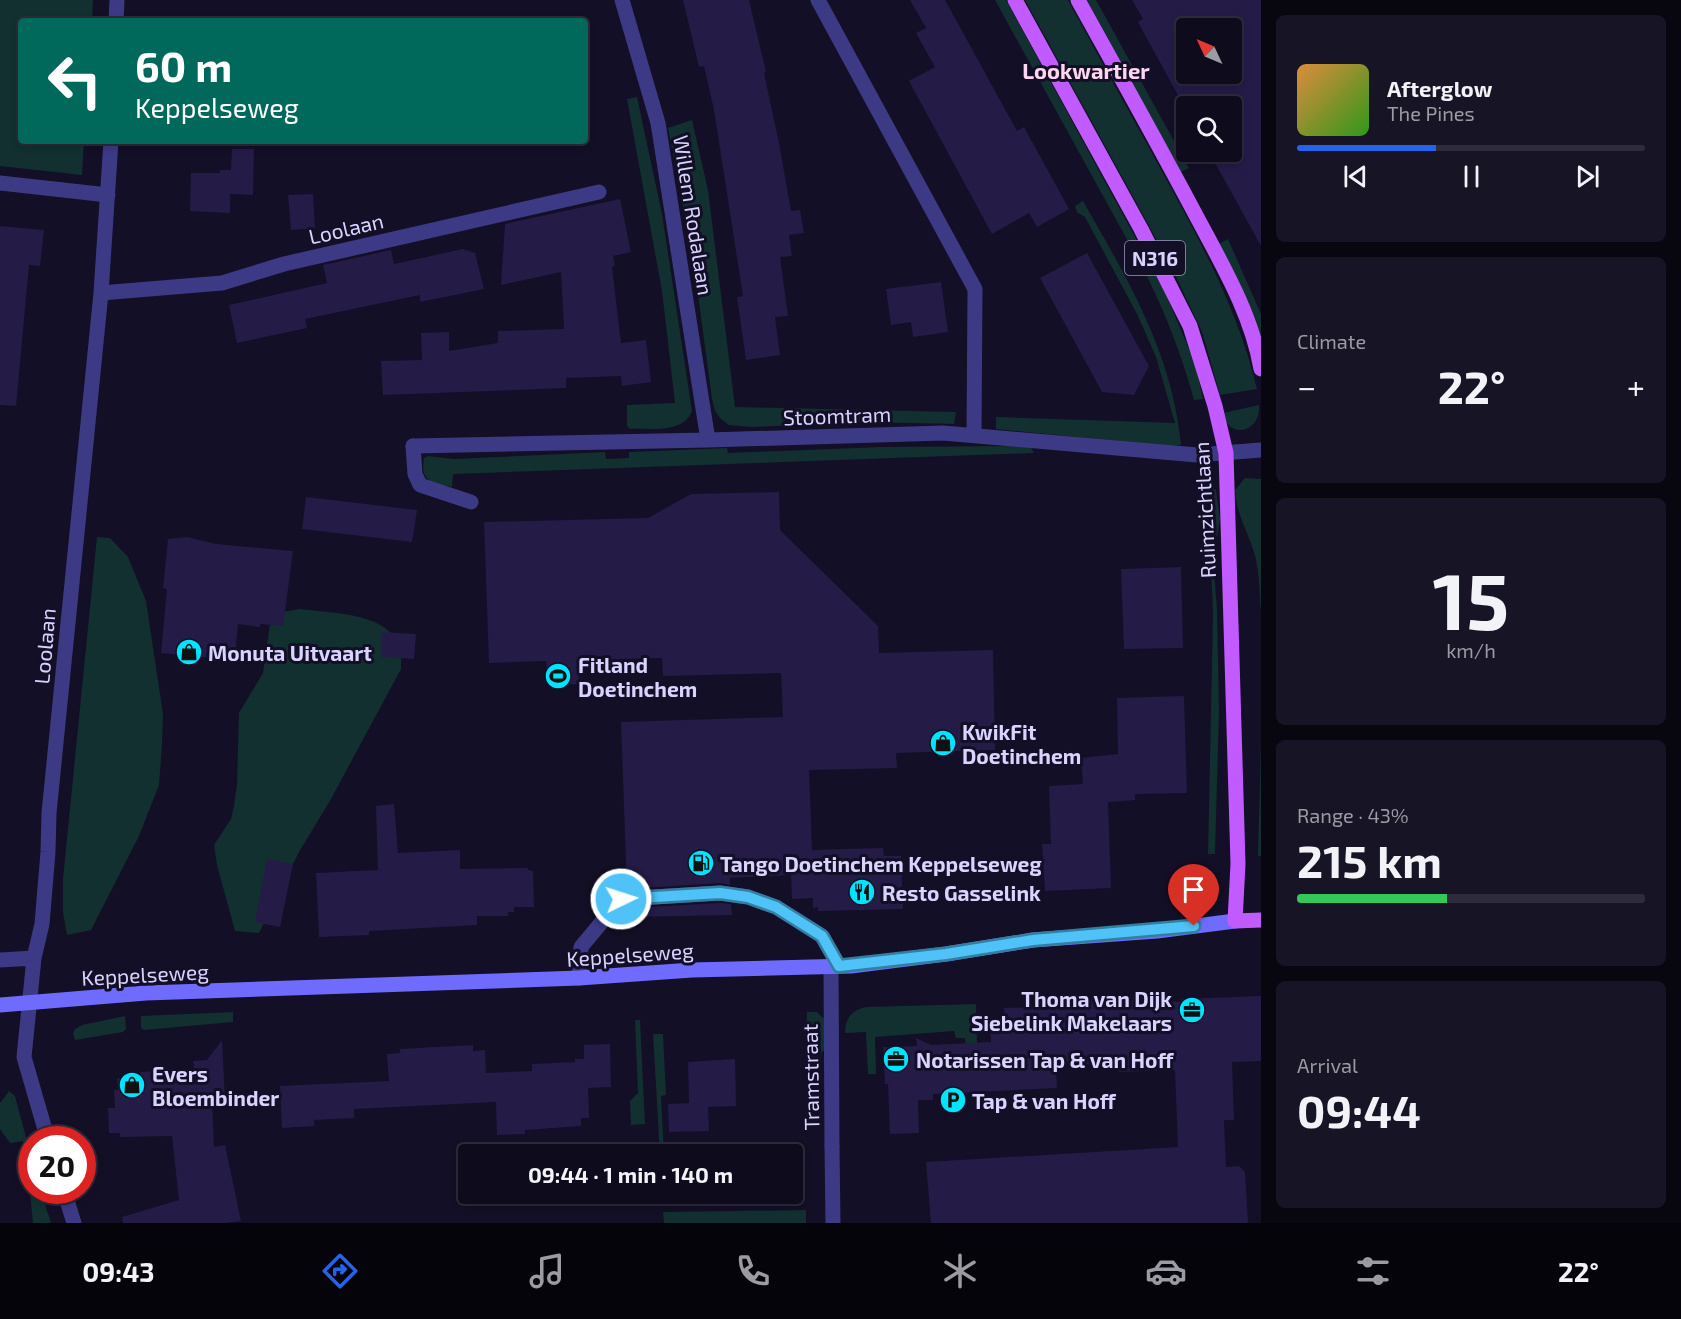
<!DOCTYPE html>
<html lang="en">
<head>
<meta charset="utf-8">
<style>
	:root { --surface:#0e0b1c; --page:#171425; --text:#f1f3f6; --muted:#9b9ba3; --line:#2e2b3b; --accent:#2563eb }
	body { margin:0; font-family:"Exo 2",sans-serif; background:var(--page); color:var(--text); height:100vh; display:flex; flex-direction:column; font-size:22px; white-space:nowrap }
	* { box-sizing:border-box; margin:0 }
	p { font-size:20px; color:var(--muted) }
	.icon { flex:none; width:33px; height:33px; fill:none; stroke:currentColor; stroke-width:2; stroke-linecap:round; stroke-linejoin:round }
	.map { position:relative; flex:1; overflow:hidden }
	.drawer { display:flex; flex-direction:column; gap:15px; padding:15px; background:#08060f; width:420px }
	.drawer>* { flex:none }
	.top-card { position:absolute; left:18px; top:18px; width:570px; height:126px; border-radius:6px; box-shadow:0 3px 9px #0003,0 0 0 2px var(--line); background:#00695c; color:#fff; overflow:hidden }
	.needle { width:39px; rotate:314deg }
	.tools { position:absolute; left:1176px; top:18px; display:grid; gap:12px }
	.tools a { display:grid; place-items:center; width:66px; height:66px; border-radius:6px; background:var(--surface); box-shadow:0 3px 9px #0003,0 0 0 2px var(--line); font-size:30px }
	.speed { position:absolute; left:18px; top:1126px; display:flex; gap:12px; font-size:30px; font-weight:700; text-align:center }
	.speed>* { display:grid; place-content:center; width:78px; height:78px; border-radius:50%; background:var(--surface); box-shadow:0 3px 9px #0003,0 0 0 2px var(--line); line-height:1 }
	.speed .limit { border:9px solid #d22; background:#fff; color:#111 }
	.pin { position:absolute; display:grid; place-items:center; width:51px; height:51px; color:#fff; margin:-62px -26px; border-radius:50% 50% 50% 0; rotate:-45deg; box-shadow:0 0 6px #0007 }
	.pin .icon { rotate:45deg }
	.me { position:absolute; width:66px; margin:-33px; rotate:86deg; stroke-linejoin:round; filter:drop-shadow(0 0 4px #0008) }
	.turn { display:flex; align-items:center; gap:21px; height:126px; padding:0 18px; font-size:27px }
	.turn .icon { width:78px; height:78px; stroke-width:2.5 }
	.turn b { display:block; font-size:42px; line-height:51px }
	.big { font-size:45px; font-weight:700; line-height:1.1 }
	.drawer .tile { flex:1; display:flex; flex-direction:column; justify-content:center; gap:9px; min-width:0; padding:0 21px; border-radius:9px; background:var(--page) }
	.drawer .dial { align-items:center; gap:0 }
	.dial b { font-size:78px; line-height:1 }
	.song { display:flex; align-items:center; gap:18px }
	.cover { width:72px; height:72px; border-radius:9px; background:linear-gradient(135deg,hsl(30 70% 55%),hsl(110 70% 35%)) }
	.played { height:6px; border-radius:3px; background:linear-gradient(90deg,var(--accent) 40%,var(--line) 40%) }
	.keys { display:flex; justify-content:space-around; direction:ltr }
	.heat { display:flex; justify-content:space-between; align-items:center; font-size:33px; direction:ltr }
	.charge { height:9px; border-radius:4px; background:linear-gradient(90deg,#34c759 43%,var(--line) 0) }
	.trip { position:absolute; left:458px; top:1144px; width:345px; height:60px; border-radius:6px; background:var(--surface); box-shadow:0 3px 9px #0003,0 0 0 2px var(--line); font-weight:700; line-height:60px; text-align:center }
	.tabs { display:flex; height:96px; justify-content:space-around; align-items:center; background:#06040b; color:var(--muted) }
	.tabs .icon { width:42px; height:42px }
	.tabs .on { color:var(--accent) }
	.tabs b { font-size:27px; color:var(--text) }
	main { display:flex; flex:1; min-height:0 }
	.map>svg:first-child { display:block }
	.green { fill:#12302f }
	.building { fill:#241b47; fill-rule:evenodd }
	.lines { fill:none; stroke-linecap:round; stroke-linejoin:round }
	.service { stroke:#3d3a85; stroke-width:15 }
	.minor { stroke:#3d3a85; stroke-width:15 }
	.secondary { stroke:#6f6bff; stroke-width:15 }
	.primary { stroke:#c25bff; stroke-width:15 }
	.route-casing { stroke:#337fa1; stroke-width:15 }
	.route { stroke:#4fc3f7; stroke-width:10 }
	.labels { text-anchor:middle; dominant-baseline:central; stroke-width:6; stroke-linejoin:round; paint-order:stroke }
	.shield { fill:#130f26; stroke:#9e99be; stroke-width:1.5 }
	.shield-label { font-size:20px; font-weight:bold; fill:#d9d4ff }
	.street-label { font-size:21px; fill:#d9d4ff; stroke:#130f26 }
	.poi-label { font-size:21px; font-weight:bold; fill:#d9d4ff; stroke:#130f26; text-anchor:start }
	.neighbourhood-label { font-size:22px; font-weight:bold; fill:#ffd6f0; stroke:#130f26 }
</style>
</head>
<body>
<main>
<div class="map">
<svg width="1261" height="1223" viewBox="0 0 1261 1223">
	<rect width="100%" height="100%" fill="#130f26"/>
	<!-- green -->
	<path class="green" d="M0,0H93L92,21H21V141H84L82,175L0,166Z
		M995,0H1006L1164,290L1195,363L1203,399L1194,400C1182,356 1166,315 1146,274Z
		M1025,0H1068C1098,55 1128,110 1158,164C1199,239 1237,306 1257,389L1220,395L1202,332L1171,266Z
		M1087,0H1096L1189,168L1181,172Z
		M637,97L662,214L692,411C683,434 651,428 630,429L627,426V405L675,403L662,291L627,99Z
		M692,120L708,190L735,407L956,412L954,424L868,422L752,427L729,425L721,419L715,411L712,399L694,265L668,128Z
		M1083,201C1128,280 1172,352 1181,445L1170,446L996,429V417L1175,423L1156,357L1137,314L1085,217L1077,212L1075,206Z
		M1228,239L1261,314V339L1219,244Z
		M1259,405C1261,433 1228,440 1223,413Z
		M1030,446L1034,453L453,474L452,487C432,482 420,483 424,458L428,456L454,459L605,452L606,459L629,458V452L727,448L728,453L881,447Z
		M1245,478L1261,479V612C1259,594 1260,574 1255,556C1249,533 1236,515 1235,490Z
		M1208,485L1216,490L1220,519L1213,562L1217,609L1219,711L1215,854H1208L1213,615Z
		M97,537L110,538L128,557L146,601L163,714L162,745L159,785L139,836L91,930L67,935L63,912V879Z
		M300,609C329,613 382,612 398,642C402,650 401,661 401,669L331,799L299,852L259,933L235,931L217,865L214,845L231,819L234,806L237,784L239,713L263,673L270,624L282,612Z
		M1261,741V856H1258Z
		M976,1004L977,1045L966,1046L965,1038H956L954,1031L875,1037L876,1074H868L866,1032L845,1033C845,1018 852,1010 866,1007Z
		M233,1012V1022L144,1030L141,1028V1016Z
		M807,1012H817L824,1019L825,1049L806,1068Z
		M125,1016L126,1029L123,1032L75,1040L73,1033L75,1029L82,1025Z
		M635,1020H640L645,1124L631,1125L630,1101L638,1093Z
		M653,1034H663L666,1095L661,1096L664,1155H660Z
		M9,1091L15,1096L31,1156L32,1191H41L51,1223H33L25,1141L10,1143L0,1129V1103Z
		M806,1210V1223H664L663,1212H668Z"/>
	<!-- building -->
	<path class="building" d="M683,0H749L766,72L764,73L779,143L791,211L800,210L804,233L789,235L792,256L780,257L788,316L775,317L780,355L746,360L737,297L743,296L714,110L704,66L699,67Z
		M910,0H945L1017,131L1024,127L1069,209L1037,227L1029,213L992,234L909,81L935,67L916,33L926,28Z
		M1132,0H1261V246L1209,152H1232V106H1186V110L1138,22L1143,19ZM1186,28H1232V74H1186Z
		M232,149H254L253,195L230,194V213L190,211L191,173H220V170H231Z
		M313,194L315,228L291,230L288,195Z
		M620,199L631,252L613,256L615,266L612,267L621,343L646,340L651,382L622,386L621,376L566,378V388L383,395L381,361L422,360L421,333L449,332V351L498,343V331L564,329L561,272L501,285L505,224Z
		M0,226L44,230L40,266L29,265L16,406L0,405Z
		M463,249L475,253L484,289L420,302V295L305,319L307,328L237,343L229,305L327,283L323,265L391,250L394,264Z
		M1087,253L1149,366L1134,395L1102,392L1040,278Z
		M941,282L948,332L913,337L911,322L891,325L886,289Z
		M779,492L780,530L878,626L879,653L993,650L995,750L896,753L897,768L809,770L812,850L883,848L884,856H901L903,909L818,911V907L813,908V898L792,899L791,875L730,878V885L720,883L627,889L621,722L783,717L781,673L663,676L662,658L578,660L579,684L547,685L546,661L489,663L484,522L648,518L691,494Z
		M306,497L417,510L412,542L302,529Z
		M187,537L216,544L293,551L283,626L260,624V627L238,624L235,656L184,658V655L161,653L167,589L163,588L168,539Z
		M1181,567L1183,648L1124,649L1121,569Z
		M382,632L416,634L414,659L381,657Z
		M1184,696L1187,793L1135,794V800L1108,802L1111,888L1045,891L1042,844H1051L1049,786L1083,784L1081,758L1118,754L1117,698Z
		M394,804L398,853L460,850V869L528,868V870L533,871L534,907H514V912H508V916H477V925L369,931V935L319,937L316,873L378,870L376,806Z
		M267,859L293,864L280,927L255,922Z
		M720,903L731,904L732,915L628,917V908Z
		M1090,996L1096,1002H1115L1139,999L1182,1002V999L1261,996V1061L1232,1062L1234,1120H1224L1226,1167L1239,1166L1245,1172L1248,1223H931L926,1162L1178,1147L1175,1070L1119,1072V1063L1056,1065L1057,1088L933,1094V1100H918L919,1133L890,1134L888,1084H885L883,1047L917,1046L916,1038L931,1045L991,1042L990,1023L1005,1022L1004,1008L1073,1006L1081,997Z
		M222,1040L225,1100L212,1101L214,1147L225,1145L241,1221L226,1223H123L122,1217L179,1200L172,1136L120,1137V1133H109L108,1108H115L114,1090H118L117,1078L141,1077L140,1072L194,1069L193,1061L207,1060Z
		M610,1044L611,1087L588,1088L589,1118H581V1126L525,1130V1134L497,1135L496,1102L354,1109V1118L314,1120V1126L282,1128L280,1086L389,1081L387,1054L400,1053V1049L473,1045V1051L485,1050L486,1073L532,1071V1064L575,1062V1059H584V1045Z
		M735,1059L736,1106L708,1107L709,1131L669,1132L668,1104L689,1103L688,1062Z"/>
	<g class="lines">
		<!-- service -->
		<path class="service" d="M818,0L975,289L974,435
			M413,446L415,474L420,485L471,502
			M579,978L581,947L621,899L720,893L748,897L776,907L822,936L839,966
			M832,1146L833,1223"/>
		<!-- minor -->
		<path class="minor" d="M622,0L658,123L708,440
			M116,21L117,0
			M0,183L108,195
			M101,293L222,283L284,264L599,192
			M413,446L708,440L943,433L1197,455L1261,450
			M0,960L34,958
			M831,966L832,1146
			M48,1140L24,1057L34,958L42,924L48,852L49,813L101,293L111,141
			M64,1191L74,1223"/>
		<!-- secondary -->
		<path class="secondary" d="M0,1005L146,993L579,978L692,970L851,966L946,954L1033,940L1157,931L1235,921"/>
		<!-- primary -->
		<path class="primary" d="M1015,0L1141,229L1190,326L1215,406L1226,453L1238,864L1235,921L1261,920
			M1078,0C1119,74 1160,147 1199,221C1224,268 1252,316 1261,369"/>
	</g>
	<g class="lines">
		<defs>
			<path id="route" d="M621,899L720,893L748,897L776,907L822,936L839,966L946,954L1033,940L1194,926"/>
		</defs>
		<!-- route casing -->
		<use href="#route" class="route-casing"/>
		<!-- route -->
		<use href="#route" class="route"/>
	</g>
	<!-- icons -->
	<defs>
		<symbol id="shop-disc" viewBox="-11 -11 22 22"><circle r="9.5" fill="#00e5ff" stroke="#130f26"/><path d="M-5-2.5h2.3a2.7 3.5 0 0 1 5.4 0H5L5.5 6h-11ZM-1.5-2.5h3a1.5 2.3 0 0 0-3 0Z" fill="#111"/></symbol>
		<symbol id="stadium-disc" viewBox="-11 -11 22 22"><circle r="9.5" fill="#00e5ff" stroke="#130f26"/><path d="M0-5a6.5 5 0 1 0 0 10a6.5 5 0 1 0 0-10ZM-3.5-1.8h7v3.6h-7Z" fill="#111"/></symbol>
		<symbol id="fuel-disc" viewBox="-11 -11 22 22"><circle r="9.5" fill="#00e5ff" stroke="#130f26"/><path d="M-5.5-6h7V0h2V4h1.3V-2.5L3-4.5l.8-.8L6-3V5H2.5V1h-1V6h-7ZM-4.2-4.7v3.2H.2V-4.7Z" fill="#111"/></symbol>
		<symbol id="restaurant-disc" viewBox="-11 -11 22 22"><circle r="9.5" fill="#00e5ff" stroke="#130f26"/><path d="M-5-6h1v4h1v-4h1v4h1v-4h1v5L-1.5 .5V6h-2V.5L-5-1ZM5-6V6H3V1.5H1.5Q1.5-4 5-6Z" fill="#111"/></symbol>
		<symbol id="office-disc" viewBox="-11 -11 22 22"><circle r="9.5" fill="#00e5ff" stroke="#130f26"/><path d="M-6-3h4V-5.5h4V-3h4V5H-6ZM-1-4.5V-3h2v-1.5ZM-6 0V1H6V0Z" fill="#111"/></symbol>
		<symbol id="parking-disc" viewBox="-11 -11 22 22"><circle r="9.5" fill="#00e5ff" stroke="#130f26"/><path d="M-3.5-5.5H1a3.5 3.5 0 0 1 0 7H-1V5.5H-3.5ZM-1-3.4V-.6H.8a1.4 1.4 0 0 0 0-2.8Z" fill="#111"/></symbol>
	</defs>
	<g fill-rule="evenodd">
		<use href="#shop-disc" x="174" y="637" width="30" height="30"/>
		<use href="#stadium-disc" x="543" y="661" width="30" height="30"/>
		<use href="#shop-disc" x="928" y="728" width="30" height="30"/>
		<use href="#fuel-disc" x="686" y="848" width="30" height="30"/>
		<use href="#restaurant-disc" x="847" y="877" width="30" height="30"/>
		<use href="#office-disc" x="1177" y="995" width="30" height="30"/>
		<use href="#office-disc" x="881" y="1044" width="30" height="30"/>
		<use href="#shop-disc" x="117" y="1070" width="30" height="30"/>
		<use href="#parking-disc" x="938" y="1085" width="30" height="30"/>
	</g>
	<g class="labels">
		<!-- shield labels -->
		<rect class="shield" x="1125" y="241" width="60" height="34" rx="4.5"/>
		<g class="shield-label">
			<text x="1155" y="258">N316</text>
		</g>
		<!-- street labels -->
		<g class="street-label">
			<text transform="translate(694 215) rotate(81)">Willem Rodalaan</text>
			<text transform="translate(346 228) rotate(-13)">Loolaan</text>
			<text transform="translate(837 415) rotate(-2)">Stoomtram</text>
			<text transform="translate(1204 510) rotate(-93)">Ruimzichtlaan</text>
			<text transform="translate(44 646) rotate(-85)">Loolaan</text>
			<text transform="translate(630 954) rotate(-4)">Keppelseweg</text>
			<text transform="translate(145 974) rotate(-3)">Keppelseweg</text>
			<text transform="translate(810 1077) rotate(-91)">Tramstraat</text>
		</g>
		<!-- poi labels -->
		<g class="poi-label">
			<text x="208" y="652">Monuta Uitvaart</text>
			<text x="578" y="664">Fitland<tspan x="578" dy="24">Doetinchem</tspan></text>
			<text x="962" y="731">KwikFit<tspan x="962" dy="24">Doetinchem</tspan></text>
			<text x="720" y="863">Tango Doetinchem Keppelseweg</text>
			<text x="882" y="892">Resto Gasselink</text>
			<text x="1172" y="998" text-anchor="end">Thoma van Dijk<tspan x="1172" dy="24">Siebelink Makelaars</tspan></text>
			<text x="916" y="1059">Notarissen Tap &amp; van Hoff</text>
			<text x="152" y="1073">Evers<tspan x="152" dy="24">Bloembinder</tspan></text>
			<text x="972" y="1100">Tap &amp; van Hoff</text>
		</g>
		<!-- neighbourhood labels -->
		<g class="neighbourhood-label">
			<text x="1086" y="70">Lookwartier</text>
		</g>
	</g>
</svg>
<div class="tools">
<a><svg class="needle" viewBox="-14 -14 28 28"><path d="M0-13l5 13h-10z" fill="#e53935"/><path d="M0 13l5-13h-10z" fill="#9b9ba3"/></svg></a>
<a><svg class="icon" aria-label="search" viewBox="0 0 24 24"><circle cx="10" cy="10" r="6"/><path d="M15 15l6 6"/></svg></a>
</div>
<div class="speed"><div class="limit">20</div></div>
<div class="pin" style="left:1194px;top:926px;background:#d93025"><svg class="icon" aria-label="arrive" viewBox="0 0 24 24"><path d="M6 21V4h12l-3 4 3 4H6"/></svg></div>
<svg class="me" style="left:621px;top:899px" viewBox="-20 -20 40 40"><circle r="17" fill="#4fc3f7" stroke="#fff" stroke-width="3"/><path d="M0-11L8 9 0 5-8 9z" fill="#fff"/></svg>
<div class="trip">09:44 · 1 min · 140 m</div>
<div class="top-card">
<div class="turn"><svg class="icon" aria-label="left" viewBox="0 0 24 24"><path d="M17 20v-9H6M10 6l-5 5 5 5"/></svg><div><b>60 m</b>Keppelseweg</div></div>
</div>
</div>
<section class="drawer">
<div class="tile">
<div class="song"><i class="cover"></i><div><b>Afterglow</b><p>The Pines</p></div></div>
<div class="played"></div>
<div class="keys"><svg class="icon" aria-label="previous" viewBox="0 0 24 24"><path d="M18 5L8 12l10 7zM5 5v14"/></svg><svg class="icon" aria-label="pause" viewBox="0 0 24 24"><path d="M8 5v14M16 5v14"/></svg><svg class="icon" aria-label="next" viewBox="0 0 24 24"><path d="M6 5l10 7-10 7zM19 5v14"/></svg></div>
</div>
<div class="tile"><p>Climate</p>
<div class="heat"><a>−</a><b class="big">22°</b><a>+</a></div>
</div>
<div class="tile dial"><b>15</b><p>km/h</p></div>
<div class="tile"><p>Range · 43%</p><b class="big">215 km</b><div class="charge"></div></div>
<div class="tile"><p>Arrival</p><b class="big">09:44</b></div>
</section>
</main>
<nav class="tabs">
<b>09:43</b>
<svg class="icon on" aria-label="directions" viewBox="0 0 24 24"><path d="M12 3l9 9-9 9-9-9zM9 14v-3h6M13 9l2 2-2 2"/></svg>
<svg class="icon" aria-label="music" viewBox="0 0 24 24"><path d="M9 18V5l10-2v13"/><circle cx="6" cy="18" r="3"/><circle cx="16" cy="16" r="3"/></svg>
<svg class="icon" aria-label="phone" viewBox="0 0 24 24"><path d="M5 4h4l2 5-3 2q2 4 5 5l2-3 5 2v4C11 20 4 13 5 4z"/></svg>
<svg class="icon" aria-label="climate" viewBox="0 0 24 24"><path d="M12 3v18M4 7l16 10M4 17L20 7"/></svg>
<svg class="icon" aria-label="car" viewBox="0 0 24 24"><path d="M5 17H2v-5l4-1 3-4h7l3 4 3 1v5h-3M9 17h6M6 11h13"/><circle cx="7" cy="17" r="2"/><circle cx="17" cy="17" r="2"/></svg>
<svg class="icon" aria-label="filters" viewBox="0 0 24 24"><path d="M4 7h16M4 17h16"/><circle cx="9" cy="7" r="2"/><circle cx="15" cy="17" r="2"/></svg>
<b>22°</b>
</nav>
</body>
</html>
